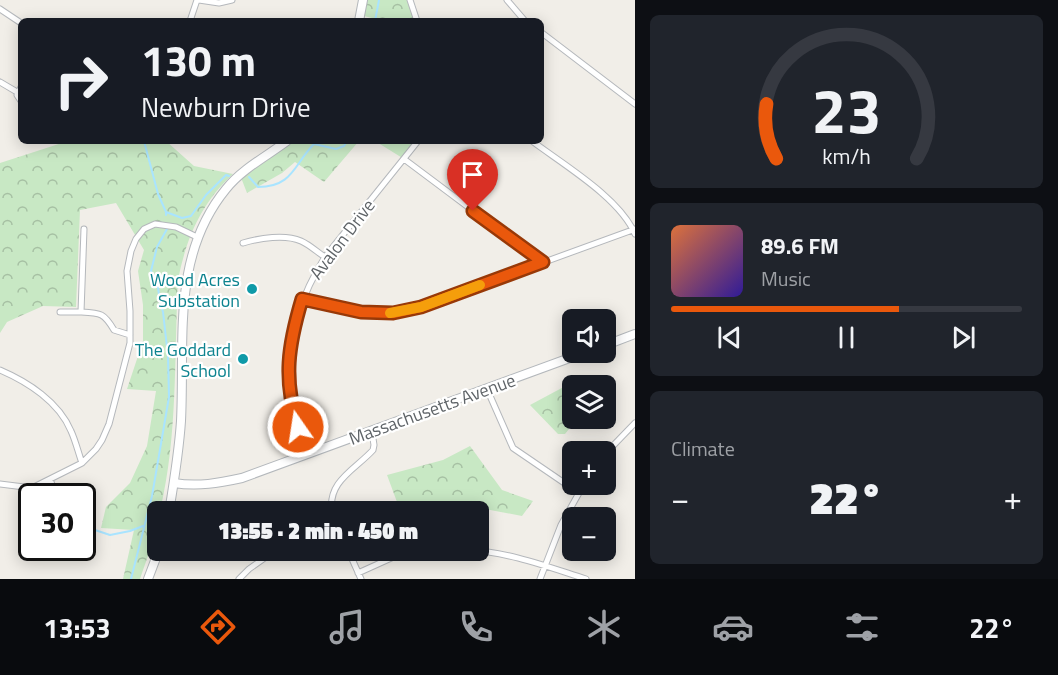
<!DOCTYPE html>
<html lang="en">
<head>
<meta charset="utf-8">
<style>
	:root { --surface:#171b24; --page:#20242c; --text:#f1f3f6; --muted:#9ea1a6; --line:#363941; --accent:#ea580c }
	body { margin:0; font-family:"Titillium Web",sans-serif; background:var(--page); color:var(--text); height:100vh; display:flex; flex-direction:column; font-size:22px; white-space:nowrap }
	* { box-sizing:border-box; margin:0 }
	p { font-size:20px; color:var(--muted) }
	.icon { flex:none; width:33px; height:33px; fill:none; stroke:currentColor; stroke-width:2; stroke-linecap:round; stroke-linejoin:round }
	.map { position:relative; flex:1; overflow:hidden }
	.details { display:flex; flex-direction:column; gap:15px; padding:15px; background:#0d0f14; width:423px }
	.details>* { flex:none }
	.hud { position:absolute; left:18px; top:18px; width:526px; height:126px; border-radius:9px; box-shadow:0 3px 15px #0003; background:#171b24; color:var(--text); overflow:hidden }
	.tools { position:absolute; left:562px; top:309px; display:grid; gap:12px }
	.tools a { display:grid; place-items:center; width:54px; height:54px; border-radius:9px; background:var(--surface); box-shadow:0 3px 15px #0003; font-size:30px }
	.speed { position:absolute; left:18px; top:483px; display:flex; gap:12px; font-size:30px; font-weight:700; text-align:center }
	.speed>* { display:grid; place-content:center; width:78px; height:78px; border-radius:50%; background:var(--surface); box-shadow:0 3px 15px #0003; line-height:1 }
	.speed .limit { border:3px solid #111; border-radius:9px; background:#fff; color:#111 }
	.pin { position:absolute; display:grid; place-items:center; width:51px; height:51px; color:#fff; margin:-62px -26px; border-radius:50% 50% 50% 0; rotate:-45deg; box-shadow:0 0 6px #0007 }
	.pin .icon { rotate:45deg }
	.me { position:absolute; width:66px; margin:-33px; rotate:347deg; stroke-linejoin:round; filter:drop-shadow(0 0 4px #0008) }
	.turn { display:flex; align-items:center; gap:21px; height:126px; padding:0 24px; font-size:27px }
	.turn .icon { width:78px; height:78px; stroke-width:2.5 }
	.turn b { display:block; font-size:42px; line-height:51px }
	.big { font-size:45px; font-weight:800; line-height:1.1 }
	.details .card { flex:1; display:flex; flex-direction:column; justify-content:center; gap:9px; min-width:0; padding:0 21px; border-radius:9px; background:var(--page) }
	.details .dial { align-items:center; gap:0 }
	.dial svg { height:156px; overflow:visible; fill:none; stroke:var(--line); stroke-width:7; stroke-linecap:round; text-anchor:middle }
	.dial text { fill:var(--text); stroke:none }
	.song { display:flex; align-items:center; gap:18px }
	.cover { width:72px; height:72px; border-radius:9px; background:linear-gradient(135deg,hsl(20 70% 55%),hsl(250 70% 35%)) }
	.played { height:6px; border-radius:3px; background:linear-gradient(90deg,var(--accent) 65%,var(--line) 65%) }
	.keys { display:flex; justify-content:space-around; direction:ltr }
	.heat { display:flex; justify-content:space-between; align-items:center; font-size:33px; direction:ltr }
	.trip { position:absolute; left:147px; top:501px; width:342px; height:60px; border-radius:9px; background:var(--surface); box-shadow:0 3px 15px #0003; font-weight:800; line-height:60px; text-align:center }
	.tab-bar { display:flex; height:96px; justify-content:space-around; align-items:center; background:#090b0e; color:var(--muted) }
	.tab-bar .icon { width:42px; height:42px }
	.tab-bar .current { color:var(--accent) }
	.tab-bar b { font-size:27px; color:var(--text) }
	main { display:flex; flex:1; min-height:0 }
	.map>svg:first-child { display:block }
	.forest { fill:url(#forest-crowns) }
	.lines { fill:none; stroke-linecap:round; stroke-linejoin:round }
	.stream { stroke:#a9e4ff; stroke-width:2 }
	.street-casing { stroke:#b5b8bc; stroke-width:7 }
	.secondary-casing { stroke:#b4b8bc; stroke-width:10 }
	.street { stroke:#fff; stroke-width:5 }
	.secondary { stroke:#fff; stroke-width:8 }
	.route-casing { stroke:#983908; stroke-width:15 }
	.route { stroke:#ea580c; stroke-width:10 }
	.slow { stroke:#f59e0b; stroke-width:10 }
	.culture-dot { fill:#0f9aa8; stroke:#fff; stroke-width:2 }
	.labels { text-anchor:middle; dominant-baseline:central; stroke-width:4.5; stroke-linejoin:round; paint-order:stroke }
	.street-label { font-size:18px; fill:#5f6468; stroke:#fff }
	.culture-label { font-size:18px; fill:#0d838f; stroke:#fff; text-anchor:end }
</style>
</head>
<body>
<main>
<div class="map">
<svg width="635" height="579" viewBox="0 0 635 579">
	<defs>
		<pattern id="forest-crowns" width="20" height="18" patternUnits="userSpaceOnUse" patternTransform="scale(1.5)"><rect width="20" height="18" fill="#c8e8c4"/><path d="M2 6a3 3 0 1 1 6 0M12 15a3 3 0 1 1 6 0" fill="none" stroke="#a6c0a3"/></pattern>
	</defs>
	<rect width="100%" height="100%" fill="#f1eee8"/>
	<!-- forest -->
	<path class="forest" d="M364,0H410L417,21H384L360,15Z
		M68,141H166L194,166L233,174C201,203 186,239 178,280C174,358 178,436 160,511L158,512C157,534 147,558 140,579H123L134,530L101,528L106,507L130,483L147,446L156,391L127,389L143,341V305L138,271L144,250L116,203L80,210L76,307L43,306L7,322L0,333V163Z
		M287,141H359L324,182L295,162L282,173L247,193L240,175Z
		M375,141H418L404,159Z
		M586,375L595,385L573,386V418L577,419L565,434H558L530,405Z
		M470,446L502,490L533,501L522,516L469,506L397,502L387,475L443,460Z"/>
	<g class="lines">
		<!-- stream -->
		<path class="stream" d="M375,21L379,0
			M144,141L158,194L166,212
			M249,177L258,187C293,187 294,164 314,144L336,149L344,146L347,141
			M166,215V212L182,218L191,216L206,195L226,175L229,176
			M82,531L95,530L110,535L130,531L143,526
			M131,579L152,496L169,397L168,356L163,312L160,302L157,280L151,271L157,247L167,229"/>
		<defs>
			<path id="street" d="M199,0L219,3L232,0
				M410,0L417,21
				M507,0L525,21
				M0,9L21,23
				M190,21L197,0
				M542,33L635,104
				M0,82L17,92
				M21,87L17,95L21,101
				M532,141C564,165 620,198 635,234
				M404,159L543,263
				M84,229L81,312C101,313 104,313 114,330L130,335
				M243,243C260,238 285,234 301,241C310,245 317,252 325,257
				M302,299L361,312L393,313L421,307L635,229
				M60,312H81
				M0,370C28,382 59,402 71,431C76,442 78,452 82,463
				M487,389L513,448L579,493
				M606,453L635,423
				M306,454C301,438 295,422 292,406C283,352 296,303 325,257L418,141
				M50,479L56,496
				M0,484L32,488L82,463L96,449L102,440L109,424L130,343V311L127,271L131,251L136,239L144,229L155,224L176,227L197,237
				M332,512C327,481 356,469 373,450L374,445L372,432
				M348,550L361,579
				M468,550C509,552 548,567 586,579
				M358,573L409,550
				M239,579L249,569L276,550
				M540,579L561,525L584,484"/>
			<path id="secondary" d="M359,21L363,0
				M606,345L635,334
				M174,483C198,487 219,483 242,478L586,352
				M169,512C174,482 179,451 181,421C185,340 171,256 226,189C242,169 267,156 287,141
				M148,579L159,550"/>
		</defs>
		<!-- street casing -->
		<use href="#street" class="street-casing"/>
		<!-- secondary casing -->
		<use href="#secondary" class="secondary-casing"/>
		<!-- street -->
		<use href="#street" class="street"/>
		<!-- secondary -->
		<use href="#secondary" class="secondary"/>
	</g>
	<g class="lines">
		<defs>
			<path id="route" d="M298,427C283,379 288,346 302,299L361,312L393,313L421,307L543,262L473,211"/>
		</defs>
		<!-- route casing -->
		<use href="#route" class="route-casing"/>
		<!-- route -->
		<use href="#route" class="route"/>
		<!-- slow -->
		<path class="slow" d="M390,313L421,307L480,285"/>
	</g>
	<!-- markers -->
	<g class="culture-dot">
		<circle cx="252" cy="289" r="6"/>
		<circle cx="243" cy="359" r="6"/>
	</g>
	<g class="labels">
		<!-- street labels -->
		<g class="street-label">
			<text transform="translate(342 239) rotate(-53)">Avalon Drive</text>
			<text transform="translate(432 409) rotate(-20)">Massachusetts Avenue</text>
		</g>
		<!-- culture labels -->
		<g class="culture-label">
			<text x="240" y="279">Wood Acres<tspan x="240" dy="21">Substation</tspan></text>
			<text x="231" y="349">The Goddard<tspan x="231" dy="21">School</tspan></text>
		</g>
	</g>
</svg>
<div class="tools">
<a><svg class="icon" aria-label="sound" viewBox="0 0 24 24"><path d="M4 9h4l5-4v14l-5-4H4zM17 9q2 3 0 6"/></svg></a>
<a><svg class="icon" aria-label="layers" viewBox="0 0 24 24"><path d="M12 4l9 5-9 5-9-5zM3 14l9 5 9-5"/></svg></a>
<a>+</a>
<a>−</a>
</div>
<div class="speed"><div class="limit">30</div></div>
<div class="pin" style="left:473px;top:211px;background:#d93025"><svg class="icon" aria-label="arrive" viewBox="0 0 24 24"><path d="M6 21V4h12l-3 4 3 4H6"/></svg></div>
<svg class="me" style="left:298px;top:427px" viewBox="-20 -20 40 40"><circle r="17" fill="#ea580c" stroke="#fff" stroke-width="3"/><path d="M0-11L8 9 0 5-8 9z" fill="#fff"/></svg>
<div class="trip">13:55 · 2 min · 450 m</div>
<div class="hud">
<div class="turn"><svg class="icon" aria-label="right" viewBox="0 0 24 24"><path d="M7 20v-9h11M14 6l5 5-5 5"/></svg><div><b>130 m</b>Newburn Drive</div></div>
</div>
</div>
<section class="details">
<div class="card dial"><svg viewBox="0 0 100 80">
<path d="M14 69A42 42 0 1 1 86 69"/>
<path d="M14 69A42 42 0 0 1 9 41" stroke="#ea580c"/>
<text x="50" y="56" font-size="32" font-weight="700">23</text>
<text x="50" y="72" font-size="11">km/h</text>
</svg></div>
<div class="card">
<div class="song"><i class="cover"></i><div><b>89.6 FM</b><p>Music</p></div></div>
<div class="played"></div>
<div class="keys"><svg class="icon" aria-label="previous" viewBox="0 0 24 24"><path d="M18 5L8 12l10 7zM5 5v14"/></svg><svg class="icon" aria-label="pause" viewBox="0 0 24 24"><path d="M8 5v14M16 5v14"/></svg><svg class="icon" aria-label="next" viewBox="0 0 24 24"><path d="M6 5l10 7-10 7zM19 5v14"/></svg></div>
</div>
<div class="card"><p>Climate</p>
<div class="heat"><a>−</a><b class="big">22°</b><a>+</a></div>
</div>
</section>
</main>
<nav class="tab-bar">
<b>13:53</b>
<svg class="icon current" aria-label="directions" viewBox="0 0 24 24"><path d="M12 3l9 9-9 9-9-9zM9 14v-3h6M13 9l2 2-2 2"/></svg>
<svg class="icon" aria-label="music" viewBox="0 0 24 24"><path d="M9 18V5l10-2v13"/><circle cx="6" cy="18" r="3"/><circle cx="16" cy="16" r="3"/></svg>
<svg class="icon" aria-label="phone" viewBox="0 0 24 24"><path d="M5 4h4l2 5-3 2q2 4 5 5l2-3 5 2v4C11 20 4 13 5 4z"/></svg>
<svg class="icon" aria-label="climate" viewBox="0 0 24 24"><path d="M12 3v18M4 7l16 10M4 17L20 7"/></svg>
<svg class="icon" aria-label="car" viewBox="0 0 24 24"><path d="M5 17H2v-5l4-1 3-4h7l3 4 3 1v5h-3M9 17h6M6 11h13"/><circle cx="7" cy="17" r="2"/><circle cx="17" cy="17" r="2"/></svg>
<svg class="icon" aria-label="filters" viewBox="0 0 24 24"><path d="M4 7h16M4 17h16"/><circle cx="9" cy="7" r="2"/><circle cx="15" cy="17" r="2"/></svg>
<b>22°</b>
</nav>
</body>
</html>
